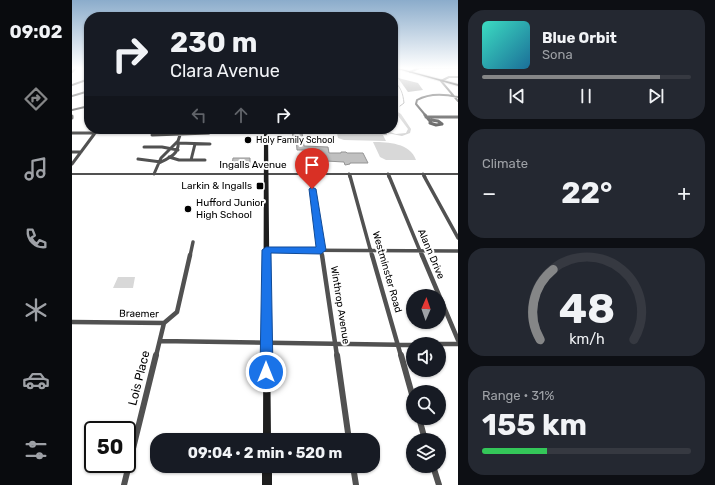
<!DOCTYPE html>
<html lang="en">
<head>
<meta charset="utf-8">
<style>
	:root { --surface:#171b24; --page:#242831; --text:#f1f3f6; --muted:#9ea1a6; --line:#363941; --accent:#858687 }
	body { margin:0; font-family:Rubik,sans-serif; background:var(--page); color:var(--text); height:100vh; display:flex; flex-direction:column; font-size:15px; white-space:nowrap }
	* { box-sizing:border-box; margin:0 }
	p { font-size:13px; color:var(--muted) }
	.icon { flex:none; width:22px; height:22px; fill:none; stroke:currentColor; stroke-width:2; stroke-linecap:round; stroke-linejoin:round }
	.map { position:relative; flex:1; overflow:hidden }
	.details { display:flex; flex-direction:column; gap:10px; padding:10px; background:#0d0f14; width:257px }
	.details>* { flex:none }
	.hud { position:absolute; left:12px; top:12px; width:314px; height:122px; border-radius:16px; box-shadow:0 1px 3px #0004; background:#171b24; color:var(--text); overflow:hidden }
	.needle { width:26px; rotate:2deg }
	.tools { position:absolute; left:334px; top:289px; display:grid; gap:8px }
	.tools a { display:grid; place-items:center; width:40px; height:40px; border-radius:50%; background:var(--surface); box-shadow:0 1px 3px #0004; font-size:20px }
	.speed { position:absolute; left:12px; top:421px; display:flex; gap:8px; font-size:20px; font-weight:700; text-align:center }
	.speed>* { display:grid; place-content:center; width:52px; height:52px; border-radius:50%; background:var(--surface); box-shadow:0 1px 3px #0004; line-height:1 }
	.speed .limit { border:2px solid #111; border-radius:6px; background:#fff; color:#111 }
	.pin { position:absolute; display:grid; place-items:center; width:34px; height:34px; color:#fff; margin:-41px -17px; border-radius:50% 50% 50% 0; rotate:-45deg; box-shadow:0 0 4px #0007 }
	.pin .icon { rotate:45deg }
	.me { position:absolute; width:44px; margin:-22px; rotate:0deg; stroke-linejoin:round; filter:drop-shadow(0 0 3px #0008) }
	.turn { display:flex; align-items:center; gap:14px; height:84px; padding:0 20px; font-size:18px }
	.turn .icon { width:52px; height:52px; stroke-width:2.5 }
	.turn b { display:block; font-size:28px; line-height:34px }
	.lanes { display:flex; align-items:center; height:38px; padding:0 20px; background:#0003; justify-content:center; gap:20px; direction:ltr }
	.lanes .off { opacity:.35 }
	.big { font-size:30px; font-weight:700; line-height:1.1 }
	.details .widget { flex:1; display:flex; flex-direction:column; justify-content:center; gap:6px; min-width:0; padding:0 14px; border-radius:16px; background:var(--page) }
	.details .dial { align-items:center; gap:0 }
	.dial svg { height:104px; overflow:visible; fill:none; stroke:var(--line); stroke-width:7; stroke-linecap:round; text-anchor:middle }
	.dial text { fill:var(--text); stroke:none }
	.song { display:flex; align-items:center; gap:12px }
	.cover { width:48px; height:48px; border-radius:6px; background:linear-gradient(135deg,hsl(170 70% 55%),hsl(200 70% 35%)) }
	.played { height:4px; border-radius:2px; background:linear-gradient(90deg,var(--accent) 85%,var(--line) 85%) }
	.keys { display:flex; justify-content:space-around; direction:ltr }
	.heat { display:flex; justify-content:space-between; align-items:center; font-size:22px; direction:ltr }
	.charge { height:6px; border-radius:3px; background:linear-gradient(90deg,#34c759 31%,var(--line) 0) }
	.trip { position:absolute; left:78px; top:433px; width:230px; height:40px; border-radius:16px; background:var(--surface); box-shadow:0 1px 3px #0004; font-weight:700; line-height:40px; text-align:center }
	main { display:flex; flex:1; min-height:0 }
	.menu { display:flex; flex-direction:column; width:72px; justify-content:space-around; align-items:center; background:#090b0e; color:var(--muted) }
	.menu .icon { width:28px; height:28px }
	.menu .current { color:var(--accent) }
	.menu b { font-size:18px; color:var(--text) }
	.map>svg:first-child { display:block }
	.green { fill:#d8d8d8 }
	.water { fill:#9f9f9f }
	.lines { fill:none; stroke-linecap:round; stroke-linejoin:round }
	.stream { stroke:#9f9f9f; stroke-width:1 }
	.building { fill:#c0c0c0; stroke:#959595 }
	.primary-casing { stroke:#dbdbdb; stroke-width:2 }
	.minor-far4 { stroke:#515151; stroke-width:2 }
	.minor-far3 { stroke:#515151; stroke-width:3 }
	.minor-far2 { stroke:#515151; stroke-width:3.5 }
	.minor-far1 { stroke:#515151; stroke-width:4.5 }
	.minor { stroke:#515151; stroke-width:6 }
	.tertiary { fill:#515151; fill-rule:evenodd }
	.secondary { fill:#1e1e1e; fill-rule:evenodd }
	.primary { fill:#000; fill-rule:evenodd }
	.route { fill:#1a73e8; stroke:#114b97 }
	.poi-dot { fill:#000; stroke:#fff; stroke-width:1.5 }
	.labels { text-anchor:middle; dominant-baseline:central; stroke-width:4; stroke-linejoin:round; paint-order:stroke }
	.far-poi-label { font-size:9px; fill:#000; stroke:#fff; text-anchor:start }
	.street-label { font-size:10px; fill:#000; stroke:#fff }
	.poi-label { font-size:10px; fill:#000; stroke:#fff; text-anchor:end }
	.near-street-label { font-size:12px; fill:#000; stroke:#fff }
</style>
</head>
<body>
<main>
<nav class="menu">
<b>09:02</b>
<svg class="icon current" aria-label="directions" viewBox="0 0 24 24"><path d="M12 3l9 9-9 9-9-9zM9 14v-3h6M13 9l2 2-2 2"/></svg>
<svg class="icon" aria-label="music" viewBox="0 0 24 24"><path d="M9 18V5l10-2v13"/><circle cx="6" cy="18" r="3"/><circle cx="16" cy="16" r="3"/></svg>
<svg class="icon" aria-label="phone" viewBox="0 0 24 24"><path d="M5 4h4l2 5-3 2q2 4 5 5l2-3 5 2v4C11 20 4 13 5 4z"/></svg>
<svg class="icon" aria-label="climate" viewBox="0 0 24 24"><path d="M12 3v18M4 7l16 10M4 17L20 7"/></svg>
<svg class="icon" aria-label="car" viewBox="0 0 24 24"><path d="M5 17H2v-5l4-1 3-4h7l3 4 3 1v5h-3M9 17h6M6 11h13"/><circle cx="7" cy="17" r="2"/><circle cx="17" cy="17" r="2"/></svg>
<svg class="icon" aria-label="filters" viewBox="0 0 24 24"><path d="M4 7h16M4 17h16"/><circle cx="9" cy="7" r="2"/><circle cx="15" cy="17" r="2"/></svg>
</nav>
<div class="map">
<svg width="386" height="485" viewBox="0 0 386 485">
	<rect width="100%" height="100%" fill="#fff"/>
	<!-- green -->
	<path class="green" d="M321,109L329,114L339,129L338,133L330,136L315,133V135H311L314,141L272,140L266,138L264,129H307L311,135L308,129L324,134L334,133L336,129Z
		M301,142C316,142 338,143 344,160H314L308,157Z
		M46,277H63L61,288H41Z"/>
	<!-- water -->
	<path class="water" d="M326,78L346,83L351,90L336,92Z"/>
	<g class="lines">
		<!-- stream -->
		<path class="stream" d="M321,78H325
			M321,81C329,86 331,94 332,103L328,106"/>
	</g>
	<!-- building -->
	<path class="building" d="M220,129L258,130L259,133H230L232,146L256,147L257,153H269V152H274L275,153H291L296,163H278V164L273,165L272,162L254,161L253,156H250L248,150H225L224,137H221Z
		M161,158H178V165H160Z"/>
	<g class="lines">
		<defs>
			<path id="primary" d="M322,68H326L386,84V86Z"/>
		</defs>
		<!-- primary casing -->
		<use href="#primary" class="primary-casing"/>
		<!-- minor-far4 -->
		<path class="minor-far4" d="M0,72L4,68
			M338,72L347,68H386
			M386,77H377L369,81L386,101
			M0,85L17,79
			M0,96L17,91
			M0,110L17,106
			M354,116L344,104L345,100C357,93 373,94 386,97"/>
		<!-- minor-far3 -->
		<path class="minor-far3" d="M353,115L358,121
			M0,116V118
			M354,117H386
			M359,120L366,121L370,124L364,125L358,123Z
			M0,133H23
			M80,135L137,133
			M106,141L110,129
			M106,143L138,144
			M72,147H90L106,150
			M0,152H9
			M97,157L107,160H133
			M66,159L89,162
			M119,160L123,144
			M0,164L26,129
			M82,174L89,158L106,141C108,154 97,158 87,163
			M238,174V177
			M277,174L278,177
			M316,174L317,177
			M351,174L353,177"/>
		<!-- minor-far2 -->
		<path class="minor-far2" d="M238,176L250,256
			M278,176L300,256
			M317,176L350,256
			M352,176L386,238
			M194,250L386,251
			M118,256L121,242"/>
		<!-- minor-far1 -->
		<path class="minor-far1" d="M250,255L265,356
			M300,255L329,356
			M350,255L386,340
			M0,322L92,323L105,312L118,255
			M88,341L341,345
			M367,344H386
			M84,356L92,323"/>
		<!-- minor -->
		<path class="minor" d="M265,355L277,440
			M329,355L341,398
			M347,418L353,440
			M281,466L284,485
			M361,466L367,485
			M52,485L84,355"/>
		<!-- tertiary -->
		<path class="tertiary" d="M0,173H386V175H0Z"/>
		<!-- secondary -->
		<path class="secondary" d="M192,129H196L199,440H191Z
			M190,466H200V485H190Z"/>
		<!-- primary -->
		<use href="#primary" class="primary"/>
	</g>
	<!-- sky -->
	<linearGradient id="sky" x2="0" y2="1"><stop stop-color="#8baccb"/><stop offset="0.5" stop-color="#fff"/><stop offset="1" stop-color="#fff" stop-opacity="0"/></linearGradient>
	<rect width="386" height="136" fill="url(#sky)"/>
	<!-- route -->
	<path class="route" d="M240,187L244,189L254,250L249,254L199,253L201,372L199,376L194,378L190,376L188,372L190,250L194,247H244L237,189Z"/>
	<!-- markers -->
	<g class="poi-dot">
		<circle cx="176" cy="140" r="4"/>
		<rect x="184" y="182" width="8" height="8" rx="2"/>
		<circle cx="116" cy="209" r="4"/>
	</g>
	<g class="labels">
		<!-- far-poi labels -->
		<g class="far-poi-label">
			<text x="184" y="140">Holy Family School</text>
		</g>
		<!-- street labels -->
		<g class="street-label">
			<text x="181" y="165">Ingalls Avenue</text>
			<text transform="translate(359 254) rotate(67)">Alann Drive</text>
			<text transform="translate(315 272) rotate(74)">Westminster Road</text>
			<text transform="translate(268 305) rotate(81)">Winthrop Avenue</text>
			<text transform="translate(67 314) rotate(1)">Braemer</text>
		</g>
		<!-- poi labels -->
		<g class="poi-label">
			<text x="180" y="186">Larkin &amp; Ingalls</text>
			<text x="124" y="203" text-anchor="start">Hufford Junior<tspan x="124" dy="12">High School</tspan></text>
		</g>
		<!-- near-street labels -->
		<g class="near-street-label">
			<text transform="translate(67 378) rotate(-76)">Lois Place</text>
		</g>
	</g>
</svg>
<div class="tools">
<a><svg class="needle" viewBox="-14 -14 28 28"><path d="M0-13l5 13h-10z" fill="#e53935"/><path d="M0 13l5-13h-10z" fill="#9ea1a6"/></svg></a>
<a><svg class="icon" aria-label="sound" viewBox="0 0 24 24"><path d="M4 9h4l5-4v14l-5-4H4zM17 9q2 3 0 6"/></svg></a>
<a><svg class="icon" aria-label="search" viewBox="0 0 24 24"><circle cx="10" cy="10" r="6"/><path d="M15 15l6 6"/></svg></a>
<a><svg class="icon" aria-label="layers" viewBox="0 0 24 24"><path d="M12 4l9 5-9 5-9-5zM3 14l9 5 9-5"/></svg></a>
</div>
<div class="speed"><div class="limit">50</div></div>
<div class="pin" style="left:240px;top:189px;background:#d93025"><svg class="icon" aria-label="arrive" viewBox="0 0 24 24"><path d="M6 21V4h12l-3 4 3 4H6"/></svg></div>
<svg class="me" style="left:194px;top:372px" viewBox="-20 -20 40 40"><circle r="17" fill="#1a73e8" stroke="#fff" stroke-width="3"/><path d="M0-11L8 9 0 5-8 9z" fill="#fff"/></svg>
<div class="trip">09:04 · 2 min · 520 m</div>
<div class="hud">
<div class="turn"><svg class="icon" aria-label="right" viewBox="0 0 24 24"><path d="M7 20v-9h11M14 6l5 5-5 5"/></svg><div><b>230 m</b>Clara Avenue</div></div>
<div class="lanes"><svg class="icon off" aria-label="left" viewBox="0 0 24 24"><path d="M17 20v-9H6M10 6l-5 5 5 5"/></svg><svg class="icon off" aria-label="ahead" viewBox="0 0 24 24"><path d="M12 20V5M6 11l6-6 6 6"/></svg><svg class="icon" aria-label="right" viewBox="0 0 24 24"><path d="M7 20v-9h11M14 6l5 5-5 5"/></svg></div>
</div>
</div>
<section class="details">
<div class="widget">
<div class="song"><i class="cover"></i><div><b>Blue Orbit</b><p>Sona</p></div></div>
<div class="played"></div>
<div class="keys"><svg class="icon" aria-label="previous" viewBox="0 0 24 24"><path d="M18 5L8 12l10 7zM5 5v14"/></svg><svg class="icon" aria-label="pause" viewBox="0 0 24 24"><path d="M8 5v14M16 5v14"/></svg><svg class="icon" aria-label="next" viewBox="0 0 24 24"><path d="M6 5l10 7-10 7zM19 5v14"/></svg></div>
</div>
<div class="widget"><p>Climate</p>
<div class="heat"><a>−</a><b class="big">22°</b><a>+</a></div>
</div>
<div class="widget dial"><svg viewBox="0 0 100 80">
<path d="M14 69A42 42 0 1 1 86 69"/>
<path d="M14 69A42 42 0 0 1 24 15" stroke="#858687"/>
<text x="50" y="56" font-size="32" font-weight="700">48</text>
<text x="50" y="72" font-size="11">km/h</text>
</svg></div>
<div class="widget"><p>Range · 31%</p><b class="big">155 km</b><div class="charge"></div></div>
</section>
</main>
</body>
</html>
